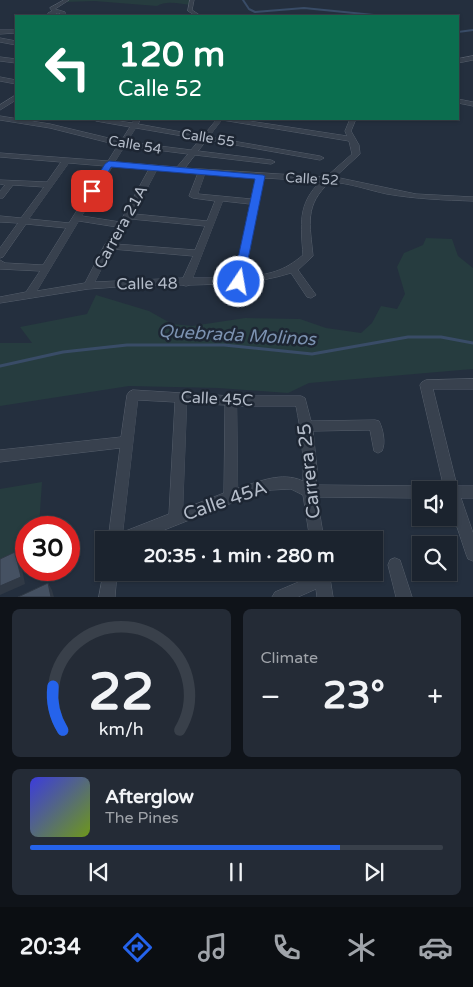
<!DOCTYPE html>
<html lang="en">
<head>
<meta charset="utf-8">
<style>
	:root { --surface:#1b232e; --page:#242b36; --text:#f1f3f6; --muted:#a0a4aa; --line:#39404a; --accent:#2563eb }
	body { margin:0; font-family:"Varela Round",sans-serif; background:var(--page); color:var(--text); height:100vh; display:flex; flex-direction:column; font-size:19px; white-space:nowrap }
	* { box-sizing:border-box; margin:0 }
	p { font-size:16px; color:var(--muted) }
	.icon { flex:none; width:28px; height:28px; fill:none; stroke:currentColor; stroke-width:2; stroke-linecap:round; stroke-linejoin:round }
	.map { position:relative; height:597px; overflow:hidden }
	.details { display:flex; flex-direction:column; gap:12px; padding:12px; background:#0f1319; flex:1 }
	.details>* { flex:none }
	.hud { position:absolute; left:15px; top:15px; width:444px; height:105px; border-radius:0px; box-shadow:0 1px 4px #0004,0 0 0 1px var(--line); background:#0b6e4f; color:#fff; overflow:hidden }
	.buttons { position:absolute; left:412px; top:481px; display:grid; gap:10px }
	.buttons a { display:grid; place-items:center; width:45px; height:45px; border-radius:0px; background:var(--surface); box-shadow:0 1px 4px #0004,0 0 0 1px var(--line); font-size:25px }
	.speed { position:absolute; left:15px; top:516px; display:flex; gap:10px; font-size:25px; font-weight:700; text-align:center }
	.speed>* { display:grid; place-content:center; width:65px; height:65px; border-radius:50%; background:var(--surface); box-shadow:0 1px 4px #0004,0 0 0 1px var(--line); line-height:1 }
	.speed .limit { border:8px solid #d22; background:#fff; color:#111 }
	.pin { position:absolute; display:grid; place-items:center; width:42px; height:42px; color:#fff; margin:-21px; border-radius:10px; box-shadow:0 2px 8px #0006 }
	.me { position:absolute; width:55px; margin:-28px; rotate:12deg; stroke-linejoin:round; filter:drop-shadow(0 0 4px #0008) }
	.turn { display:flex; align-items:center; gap:18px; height:105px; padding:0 20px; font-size:22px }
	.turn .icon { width:65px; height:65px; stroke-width:2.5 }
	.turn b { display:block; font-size:35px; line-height:42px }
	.big { font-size:38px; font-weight:800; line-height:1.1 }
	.details .tile { flex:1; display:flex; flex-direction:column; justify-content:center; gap:8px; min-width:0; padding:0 18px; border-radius:8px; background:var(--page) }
	.details .dial { align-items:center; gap:0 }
	.dial svg { height:130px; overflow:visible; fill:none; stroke:var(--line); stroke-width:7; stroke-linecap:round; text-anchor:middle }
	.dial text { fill:var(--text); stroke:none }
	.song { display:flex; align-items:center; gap:15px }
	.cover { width:60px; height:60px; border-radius:8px; background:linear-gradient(135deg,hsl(240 70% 55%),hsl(80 70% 35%)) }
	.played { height:5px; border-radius:2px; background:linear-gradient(90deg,var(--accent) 75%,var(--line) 75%) }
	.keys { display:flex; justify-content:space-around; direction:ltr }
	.heat { display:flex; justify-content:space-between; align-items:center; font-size:28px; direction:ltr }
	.details .tiles { flex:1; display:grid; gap:12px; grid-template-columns:1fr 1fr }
	.tile:last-child { grid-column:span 2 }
	.trip { position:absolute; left:95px; top:531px; width:288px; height:50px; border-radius:0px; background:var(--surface); box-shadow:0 1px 4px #0004,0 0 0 1px var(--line); font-weight:800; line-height:50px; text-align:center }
	.menu { display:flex; height:80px; justify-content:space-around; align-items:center; background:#0b0e12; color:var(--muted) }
	.menu .icon { width:35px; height:35px }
	.menu .selected { color:var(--accent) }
	.menu b { font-size:22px; color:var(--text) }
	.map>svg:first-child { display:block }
	.green { fill:#263c3f }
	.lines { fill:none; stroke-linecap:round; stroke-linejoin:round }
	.stream-far1 { stroke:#394c67; stroke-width:2 }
	.stream { stroke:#394c67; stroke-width:3 }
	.minor-casing { stroke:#565f6c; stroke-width:1 }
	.minor { fill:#38414e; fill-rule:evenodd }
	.shaded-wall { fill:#303945 }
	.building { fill:#455162; stroke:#303945 }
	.route { fill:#2563eb; stroke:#184099 }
	.labels { text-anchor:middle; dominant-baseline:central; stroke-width:5; stroke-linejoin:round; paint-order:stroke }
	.far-street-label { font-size:14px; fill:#b4bcc9; stroke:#1d2633 }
	.street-label { font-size:16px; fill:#b4bcc9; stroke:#1d2633 }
	.water-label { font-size:18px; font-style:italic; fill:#7c92b1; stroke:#1d2633 }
	.near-street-label { font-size:19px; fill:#b4bcc9; stroke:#1d2633 }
</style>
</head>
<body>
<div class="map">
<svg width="473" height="597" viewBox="0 0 473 597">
	<rect width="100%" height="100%" fill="#242f3e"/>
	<!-- green -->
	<path class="green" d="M67,0H192V5C181,4 166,0 157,6L94,1L64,2Z
		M426,238L452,239L458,256L473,268V369L309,383L288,393L218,388L129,386L0,406V343H32L20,327L87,314L96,295L149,311L172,324L192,326L245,318L300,319L326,328L361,333L372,323L381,306L397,309L405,294L397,267L404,253L423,245Z
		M42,482L39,527L26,528V555L0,560V489Z"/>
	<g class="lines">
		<!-- stream-far1 -->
		<path class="stream-far1" d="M243,0L249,9L255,12L304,8L384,16
			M458,32L473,30"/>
		<!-- stream -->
		<path class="stream" d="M0,366L63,352L127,345H224L312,354L408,337H441L473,343"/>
		<defs>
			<path id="minor" d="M64,0H69L55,9L65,12V14L62,16H58L60,13H57L52,16H48V13L52,11L50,8Z
				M190,0H194L192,10L201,16H196L188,11Z
				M0,30H16V33L0,34Z
				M0,38L16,41V45L0,42Z
				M473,56V60L458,63V59Z
				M0,57L16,59V63L0,61Z
				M0,77L16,80V84L0,81Z
				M16,95V100L0,110V105Z
				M458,99L473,102V106L458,103Z
				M0,116L50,124L121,141L130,127L96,121L93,119H106L132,123L135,119H141L138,124L203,136L217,119H236L347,136L345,131L350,119H356L351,131L359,145L360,154L335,177L416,194L473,197V201C444,200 416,199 387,194C368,190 350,183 330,182C304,205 310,224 313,256L298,270L316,295L311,298L307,297L291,273C256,284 226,284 190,285L186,286L182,285H146L88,289L0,303V297L26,292L40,271L0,269V260L5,263L43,265L66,228L26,224L3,257L0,258V248L18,223L0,222V216L21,218L44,187L13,185L3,198H0V191L5,185L0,184V180L47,182L61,162L0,157V153L108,161L118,145L50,128L0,120ZM222,120L349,141L352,154L326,177L185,168L195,155L271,164L275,162L271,160L198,151L207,140L320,160L324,158L320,156L209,137ZM136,128L200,139L191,150L127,142ZM125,146L188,154L177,167L115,162ZM69,163L105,166L69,223L29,219ZM113,166L149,169L120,222L82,216ZM157,170L198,173L189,196L193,198L215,201L207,221L134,214ZM205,174L256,178L251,199L198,194ZM263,178L321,181C297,204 301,225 303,255C283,272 270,274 245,277ZM223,201L250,204L235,278H193ZM131,219L205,226L195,250L115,244ZM79,221L117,227L104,246L85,283L37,291ZM112,249L193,256L183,278L95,282Z
				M473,379V389H433L457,486H473V498H461L473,533V561L468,559L466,554L449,503V490H443L444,488L420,385L422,382L426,380Z
				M133,390L231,396H301L305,398L311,421L375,420L379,421C383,429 386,443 382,451L378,453L374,451L370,430L313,431L317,469L316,485L421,486L426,488L427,490H421V498L317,497L324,540H310L303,495L291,489L271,490L232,503L139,540H108L120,448L0,462V450L121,437L127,395L129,392ZM138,400L175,402L169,514L123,532ZM187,403L225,405L224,493L183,509ZM237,406H296C301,431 304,456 303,481C281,471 259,482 238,488Z
				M395,558L400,560L412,597H396L388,565L390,560Z
				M104,569V572H117L115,597H99Z
				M315,572H329L333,597H317L316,589L298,597H272L275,592L315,575Z"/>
		</defs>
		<!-- minor casing -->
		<use href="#minor" class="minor-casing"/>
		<!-- minor -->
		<use href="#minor" class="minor"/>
	</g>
	<!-- shaded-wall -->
	<path class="shaded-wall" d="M15,552L20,559L25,584L0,595V586Z
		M48,583L52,590L54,597H51Z"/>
	<!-- building -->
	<path class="building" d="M15,552L21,577L0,586V559Z
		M48,583L51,597H18Z"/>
	<!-- route -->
	<path class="route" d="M109,161L263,175L265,176L243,284H235L233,282L255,179L111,167L96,193H89L88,191L105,164Z"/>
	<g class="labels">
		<!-- far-street labels -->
		<g class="far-street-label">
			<text transform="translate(208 138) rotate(9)">Calle 55</text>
			<text transform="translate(135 145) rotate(10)">Calle 54</text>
			<text transform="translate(312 179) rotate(3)">Calle 52</text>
		</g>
		<!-- street labels -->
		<g class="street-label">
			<text transform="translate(121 227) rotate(-61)">Carrera 21A</text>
			<text transform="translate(147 284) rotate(-1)">Calle 48</text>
			<text transform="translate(217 399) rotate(3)">Calle 45C</text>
		</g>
		<!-- water labels -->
		<g class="water-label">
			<text transform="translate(237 335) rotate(3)">Quebrada Molinos</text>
		</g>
		<!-- near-street labels -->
		<g class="near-street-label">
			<text transform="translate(309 471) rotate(-96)">Carrera 25</text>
			<text transform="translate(225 501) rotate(-19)">Calle 45A</text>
		</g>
	</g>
</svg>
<div class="buttons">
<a><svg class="icon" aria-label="sound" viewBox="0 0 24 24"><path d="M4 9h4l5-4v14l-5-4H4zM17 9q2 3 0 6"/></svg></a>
<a><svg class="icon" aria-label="search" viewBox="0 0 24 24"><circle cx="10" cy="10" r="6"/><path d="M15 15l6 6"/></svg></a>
</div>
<div class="speed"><div class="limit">30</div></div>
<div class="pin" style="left:92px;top:191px;background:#d93025"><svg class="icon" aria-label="arrive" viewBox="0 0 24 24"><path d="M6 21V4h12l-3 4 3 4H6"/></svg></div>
<svg class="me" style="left:239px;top:282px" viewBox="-20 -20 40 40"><circle r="17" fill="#2563eb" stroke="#fff" stroke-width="3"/><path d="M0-11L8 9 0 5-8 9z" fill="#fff"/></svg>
<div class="trip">20:35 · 1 min · 280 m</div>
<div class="hud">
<div class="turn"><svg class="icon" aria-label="left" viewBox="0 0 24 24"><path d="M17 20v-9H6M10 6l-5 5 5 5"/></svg><div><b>120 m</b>Calle 52</div></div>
</div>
</div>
<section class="details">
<div class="tiles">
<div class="tile dial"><svg viewBox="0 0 100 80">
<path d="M14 69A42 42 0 1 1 86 69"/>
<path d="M14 69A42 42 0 0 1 8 42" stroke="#2563eb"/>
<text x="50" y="56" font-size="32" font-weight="700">22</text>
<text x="50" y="72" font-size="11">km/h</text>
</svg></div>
<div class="tile"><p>Climate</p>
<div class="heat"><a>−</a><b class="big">23°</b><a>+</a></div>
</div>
<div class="tile">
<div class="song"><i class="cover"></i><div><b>Afterglow</b><p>The Pines</p></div></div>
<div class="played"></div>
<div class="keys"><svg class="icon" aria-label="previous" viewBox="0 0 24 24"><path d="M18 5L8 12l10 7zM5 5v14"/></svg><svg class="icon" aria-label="pause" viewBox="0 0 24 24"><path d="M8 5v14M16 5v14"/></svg><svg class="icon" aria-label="next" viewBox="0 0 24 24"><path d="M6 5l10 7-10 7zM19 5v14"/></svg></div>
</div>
</div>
</section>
<nav class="menu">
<b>20:34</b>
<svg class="icon selected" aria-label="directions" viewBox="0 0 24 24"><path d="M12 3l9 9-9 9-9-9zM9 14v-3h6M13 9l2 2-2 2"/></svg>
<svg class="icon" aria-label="music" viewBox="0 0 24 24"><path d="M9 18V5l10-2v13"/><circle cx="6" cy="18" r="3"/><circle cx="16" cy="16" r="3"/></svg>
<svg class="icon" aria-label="phone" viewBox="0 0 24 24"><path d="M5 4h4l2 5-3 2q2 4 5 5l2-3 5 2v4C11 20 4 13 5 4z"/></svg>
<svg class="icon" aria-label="climate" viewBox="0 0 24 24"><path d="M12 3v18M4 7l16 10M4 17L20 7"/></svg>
<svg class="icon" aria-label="car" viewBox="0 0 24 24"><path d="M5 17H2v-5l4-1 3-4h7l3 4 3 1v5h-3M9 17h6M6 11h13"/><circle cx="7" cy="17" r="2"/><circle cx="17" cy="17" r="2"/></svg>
</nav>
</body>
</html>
